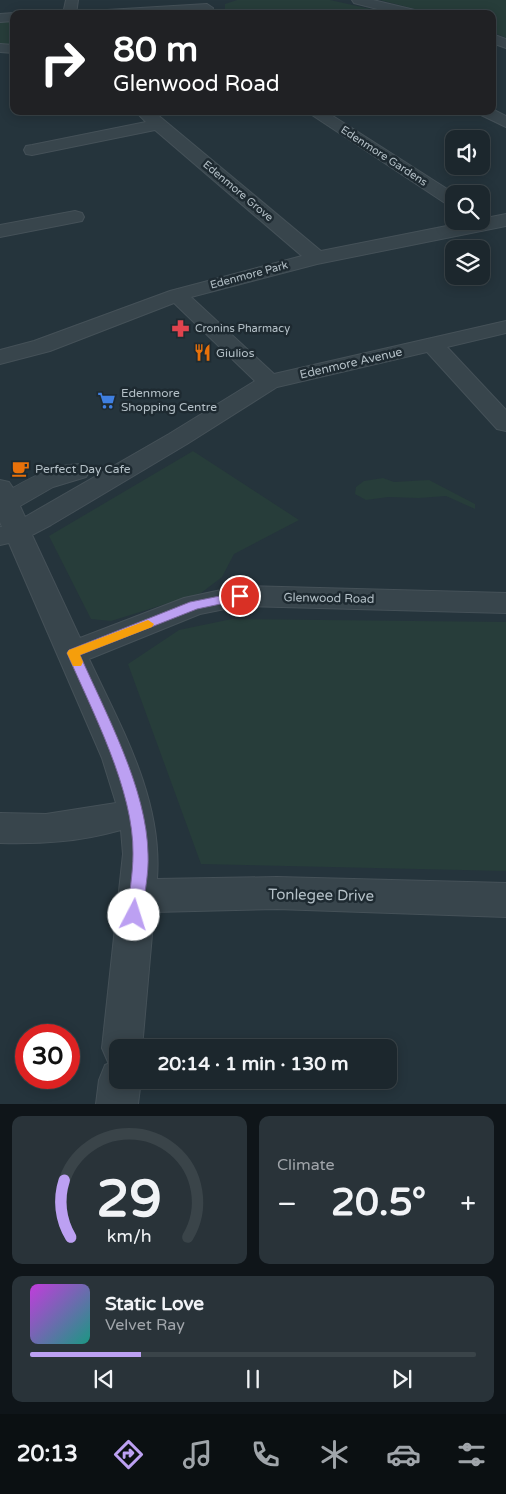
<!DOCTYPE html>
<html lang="en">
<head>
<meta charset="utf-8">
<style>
	:root { --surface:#1c272d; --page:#293339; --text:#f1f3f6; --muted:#a0a5aa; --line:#3a4449; --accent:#bca0f2 }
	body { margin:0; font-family:"Varela Round",sans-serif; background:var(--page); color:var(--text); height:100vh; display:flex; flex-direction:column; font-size:19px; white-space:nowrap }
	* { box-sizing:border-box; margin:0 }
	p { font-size:16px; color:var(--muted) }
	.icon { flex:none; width:28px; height:28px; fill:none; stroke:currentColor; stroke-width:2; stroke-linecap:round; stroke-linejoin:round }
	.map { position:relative; height:1104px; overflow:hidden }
	.side { display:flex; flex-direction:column; gap:12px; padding:12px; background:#0f1519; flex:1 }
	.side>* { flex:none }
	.guide { position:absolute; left:10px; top:10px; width:486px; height:105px; border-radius:10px; box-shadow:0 2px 12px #0003,0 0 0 1px var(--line); background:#202124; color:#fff; overflow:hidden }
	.controls { position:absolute; left:445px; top:130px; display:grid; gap:10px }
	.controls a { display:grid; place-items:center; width:45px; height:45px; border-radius:10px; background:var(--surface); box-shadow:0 2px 12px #0003,0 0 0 1px var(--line); font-size:25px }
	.speed { position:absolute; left:15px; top:1024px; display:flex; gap:10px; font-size:25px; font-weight:700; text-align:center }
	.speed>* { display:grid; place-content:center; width:65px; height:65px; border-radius:50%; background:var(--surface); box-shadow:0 2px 12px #0003,0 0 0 1px var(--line); line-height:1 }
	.speed .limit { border:8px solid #d22; background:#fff; color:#111 }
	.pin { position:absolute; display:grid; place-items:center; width:42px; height:42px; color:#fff; margin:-21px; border:2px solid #fff; border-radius:50%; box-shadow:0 1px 5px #0007 }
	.me { position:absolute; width:55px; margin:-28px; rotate:5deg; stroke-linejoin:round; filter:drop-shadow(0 0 4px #0008) }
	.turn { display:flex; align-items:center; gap:18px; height:105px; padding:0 20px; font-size:22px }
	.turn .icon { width:65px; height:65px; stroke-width:2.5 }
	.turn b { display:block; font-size:35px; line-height:42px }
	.big { font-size:38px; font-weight:700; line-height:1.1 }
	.side .card { flex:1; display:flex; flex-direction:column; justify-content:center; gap:8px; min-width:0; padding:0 18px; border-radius:10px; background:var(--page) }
	.side .dial { align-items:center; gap:0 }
	.dial svg { height:130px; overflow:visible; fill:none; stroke:var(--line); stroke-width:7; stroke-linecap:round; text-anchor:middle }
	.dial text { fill:var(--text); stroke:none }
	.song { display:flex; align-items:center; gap:15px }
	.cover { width:60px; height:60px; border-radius:8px; background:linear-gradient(135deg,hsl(290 70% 55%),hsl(170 70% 35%)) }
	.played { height:5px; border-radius:2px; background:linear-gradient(90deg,var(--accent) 25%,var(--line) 25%) }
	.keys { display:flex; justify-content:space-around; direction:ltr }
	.heat { display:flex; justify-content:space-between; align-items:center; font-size:28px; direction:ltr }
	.side .tiles { flex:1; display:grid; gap:12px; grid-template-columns:1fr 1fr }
	.card:last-child { grid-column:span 2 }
	.trip { position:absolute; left:109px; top:1039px; width:288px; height:50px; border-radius:10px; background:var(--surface); box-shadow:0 2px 12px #0003,0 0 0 1px var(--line); font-weight:700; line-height:50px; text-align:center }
	.tabs { display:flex; height:80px; justify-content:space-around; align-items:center; background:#0b1012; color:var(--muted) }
	.tabs .icon { width:35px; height:35px }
	.tabs .current { color:var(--accent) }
	.tabs b { font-size:22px; color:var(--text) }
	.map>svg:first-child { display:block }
	.green { fill:#273d3a }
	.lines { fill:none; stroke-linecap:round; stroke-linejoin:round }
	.minor-casing { stroke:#455158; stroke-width:2 }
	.minor { fill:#38454c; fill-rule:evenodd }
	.route { fill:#bca0f2; stroke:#7a689d }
	.slow { fill:#f59e0b }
	.labels { text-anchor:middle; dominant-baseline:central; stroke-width:5; stroke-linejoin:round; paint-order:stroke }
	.far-street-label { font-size:11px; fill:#b4c0c7; stroke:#1e2a31 }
	.far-poi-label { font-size:11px; fill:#b4c0c7; stroke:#1e2a31; text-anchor:start }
	.poi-label { font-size:12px; fill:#b4c0c7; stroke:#1e2a31; text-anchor:start }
	.street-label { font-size:12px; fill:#b4c0c7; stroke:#1e2a31 }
	.near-street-label { font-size:15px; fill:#b4c0c7; stroke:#1e2a31 }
</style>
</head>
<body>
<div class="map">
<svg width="506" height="1104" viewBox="0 0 506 1104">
	<rect width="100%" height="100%" fill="#25343c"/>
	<!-- green -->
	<path class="green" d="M237,0H330L375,10L361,14H154L190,11L218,13L225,9V4Z
		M380,0H506V38L493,32L492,14H434Z
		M0,21H14V44H0Z
		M193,451L299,520L234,554L222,577L201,593L111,621L91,619L49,536Z
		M383,478L394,482L429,480L475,504V509L446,496L419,498L388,497L366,500L355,494L356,487L364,481Z
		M232,619L506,622V871L201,864L128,664L179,630Z"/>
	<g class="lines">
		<defs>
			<path id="minor" d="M66,0H78L76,14H63Z
				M352,0H373L419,11L420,14H397L354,3Z
				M207,4L213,8L212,11L176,14H101L107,10Z
				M14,13L17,14H14V21L0,22V14Z
				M492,34L506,39V48L492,43Z
				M0,44L14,45V53L0,52Z
				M492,109L506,116V127L479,114L477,111H492Z
				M135,111H153L321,251L472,221H481V219L506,214V226L317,264L191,297L274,374L506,321V333L447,347L506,410V431L497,429L427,352L277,387L187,444L51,525L32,535L80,638L184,598L240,586L506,593V613L240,606L200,614L89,659C122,729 163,800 157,879L277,877L506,883V917L277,909L154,912L142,1048H118V1080H141L138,1104H96L99,1080L105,1065L110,1063L108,1062L102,1048L123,854L121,830C78,842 43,844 0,843V813L46,814L116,803L102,758L9,543L0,545V527H2L0,522V480L9,482L13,488C32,477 64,460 86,465L90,471L86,477L53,487L20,506L25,517L169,434L255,381L174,303L50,351L0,364V350L34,341L170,291L302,256L155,130L32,155L26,154L24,150L26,146L32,145L146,122Z
				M306,111H325L455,194L454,206L448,205Z
				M75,211L82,213L84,217L82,221L0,237V225Z"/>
		</defs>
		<!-- minor casing -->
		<use href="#minor" class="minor-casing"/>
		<!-- minor -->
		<use href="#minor" class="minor"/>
	</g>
	<!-- route -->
	<path class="route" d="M240,592L244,593L246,596L244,599L197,609L80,655C106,714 147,789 148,854C149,874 144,895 142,915L140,920L134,922L129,920L127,915C129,895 133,874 133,854C134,790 92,711 67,653L69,650L190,602Z"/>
	<!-- slow -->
	<path class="slow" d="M148,620L154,624L152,627L80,655L83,662L81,666H73L67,653L69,650Z"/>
	<!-- icons -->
	<defs>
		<symbol id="pharmacy-bare" viewBox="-9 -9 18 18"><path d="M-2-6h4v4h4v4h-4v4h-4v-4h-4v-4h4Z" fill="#e0444e" stroke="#1e2a31" stroke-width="2.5" paint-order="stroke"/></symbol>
		<symbol id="restaurant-bare" viewBox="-9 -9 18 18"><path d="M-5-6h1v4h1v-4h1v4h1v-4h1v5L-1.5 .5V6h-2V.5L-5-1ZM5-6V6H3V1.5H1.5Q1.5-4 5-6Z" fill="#e8710a" stroke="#1e2a31" stroke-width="2.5" paint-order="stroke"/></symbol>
		<symbol id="supermarket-bare" viewBox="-9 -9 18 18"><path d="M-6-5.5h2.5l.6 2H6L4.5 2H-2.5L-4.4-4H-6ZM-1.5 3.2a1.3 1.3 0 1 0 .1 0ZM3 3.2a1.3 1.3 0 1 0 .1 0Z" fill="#3f7fe0" stroke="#1e2a31" stroke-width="2.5" paint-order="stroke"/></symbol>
		<symbol id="cafe-bare" viewBox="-9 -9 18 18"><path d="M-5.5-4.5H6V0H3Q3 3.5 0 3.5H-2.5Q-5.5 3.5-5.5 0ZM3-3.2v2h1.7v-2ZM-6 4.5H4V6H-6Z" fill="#e8710a" stroke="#1e2a31" stroke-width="2.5" paint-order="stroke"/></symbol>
	</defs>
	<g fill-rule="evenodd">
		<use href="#pharmacy-bare" x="168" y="316" width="25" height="25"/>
		<use href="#restaurant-bare" x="190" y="340" width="25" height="25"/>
		<use href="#supermarket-bare" x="94" y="388" width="25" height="25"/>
		<use href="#cafe-bare" x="8" y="456" width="25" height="25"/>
	</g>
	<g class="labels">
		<!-- far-street labels -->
		<g class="far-street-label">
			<text transform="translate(384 156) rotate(33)">Edenmore Gardens</text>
			<text transform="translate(238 191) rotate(40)">Edenmore Grove</text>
			<text transform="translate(249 275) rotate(-15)">Edenmore Park</text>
		</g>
		<!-- far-poi labels -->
		<g class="far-poi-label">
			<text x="195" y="328">Cronins Pharmacy</text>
		</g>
		<!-- poi labels -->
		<g class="poi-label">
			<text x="216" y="353">Giulios</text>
			<text x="121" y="393">Edenmore<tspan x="121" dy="14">Shopping Centre</tspan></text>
			<text x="35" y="469">Perfect Day Cafe</text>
		</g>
		<!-- street labels -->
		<g class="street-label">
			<text transform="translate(351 363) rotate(-13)">Edenmore Avenue</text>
			<text transform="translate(329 598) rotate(1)">Glenwood Road</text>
		</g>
		<!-- near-street labels -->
		<g class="near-street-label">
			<text transform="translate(321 895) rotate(1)">Tonlegee Drive</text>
		</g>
	</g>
</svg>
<div class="controls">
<a><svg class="icon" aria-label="sound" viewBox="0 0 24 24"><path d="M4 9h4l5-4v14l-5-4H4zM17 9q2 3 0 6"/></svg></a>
<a><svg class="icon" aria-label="search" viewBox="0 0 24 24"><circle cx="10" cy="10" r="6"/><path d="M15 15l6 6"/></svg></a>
<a><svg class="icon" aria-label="layers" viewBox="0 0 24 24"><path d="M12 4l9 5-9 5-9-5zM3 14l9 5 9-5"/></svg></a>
</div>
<div class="speed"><div class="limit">30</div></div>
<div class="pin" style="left:240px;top:596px;background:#d93025"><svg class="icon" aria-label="arrive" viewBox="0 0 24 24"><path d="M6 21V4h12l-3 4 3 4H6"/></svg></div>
<svg class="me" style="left:134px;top:915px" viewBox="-20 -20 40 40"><circle r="19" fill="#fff"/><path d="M0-13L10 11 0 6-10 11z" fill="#bca0f2"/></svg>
<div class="trip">20:14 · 1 min · 130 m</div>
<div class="guide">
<div class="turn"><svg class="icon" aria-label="right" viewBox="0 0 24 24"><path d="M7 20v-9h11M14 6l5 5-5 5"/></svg><div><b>80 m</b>Glenwood Road</div></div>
</div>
</div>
<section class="side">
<div class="tiles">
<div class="card dial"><svg viewBox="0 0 100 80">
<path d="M14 69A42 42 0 1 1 86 69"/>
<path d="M14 69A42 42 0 0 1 10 34" stroke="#bca0f2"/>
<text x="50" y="56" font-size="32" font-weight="700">29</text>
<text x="50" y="72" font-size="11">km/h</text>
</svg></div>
<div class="card"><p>Climate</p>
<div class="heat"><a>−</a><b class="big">20.5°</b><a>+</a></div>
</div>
<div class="card">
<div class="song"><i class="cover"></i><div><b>Static Love</b><p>Velvet Ray</p></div></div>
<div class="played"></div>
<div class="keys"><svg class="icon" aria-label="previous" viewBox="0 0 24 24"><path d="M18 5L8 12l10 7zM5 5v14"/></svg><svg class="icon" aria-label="pause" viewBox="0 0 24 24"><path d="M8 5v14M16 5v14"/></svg><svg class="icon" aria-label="next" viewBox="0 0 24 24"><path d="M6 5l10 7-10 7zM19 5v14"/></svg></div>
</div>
</div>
</section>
<nav class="tabs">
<b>20:13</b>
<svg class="icon current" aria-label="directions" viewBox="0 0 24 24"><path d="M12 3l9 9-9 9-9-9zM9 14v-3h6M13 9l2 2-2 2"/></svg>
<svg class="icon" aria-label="music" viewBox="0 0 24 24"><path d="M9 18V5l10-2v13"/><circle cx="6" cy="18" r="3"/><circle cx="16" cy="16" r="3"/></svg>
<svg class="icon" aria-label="phone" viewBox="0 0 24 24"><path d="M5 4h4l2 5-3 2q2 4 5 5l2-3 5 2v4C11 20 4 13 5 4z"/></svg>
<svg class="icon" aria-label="climate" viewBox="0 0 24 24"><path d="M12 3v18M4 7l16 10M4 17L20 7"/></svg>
<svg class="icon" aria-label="car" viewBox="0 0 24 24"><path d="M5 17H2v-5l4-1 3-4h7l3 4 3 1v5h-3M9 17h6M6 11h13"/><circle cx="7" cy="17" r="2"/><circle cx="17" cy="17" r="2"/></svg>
<svg class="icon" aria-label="filters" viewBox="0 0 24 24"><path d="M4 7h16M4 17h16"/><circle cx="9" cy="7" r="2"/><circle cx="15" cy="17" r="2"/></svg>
</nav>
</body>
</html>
